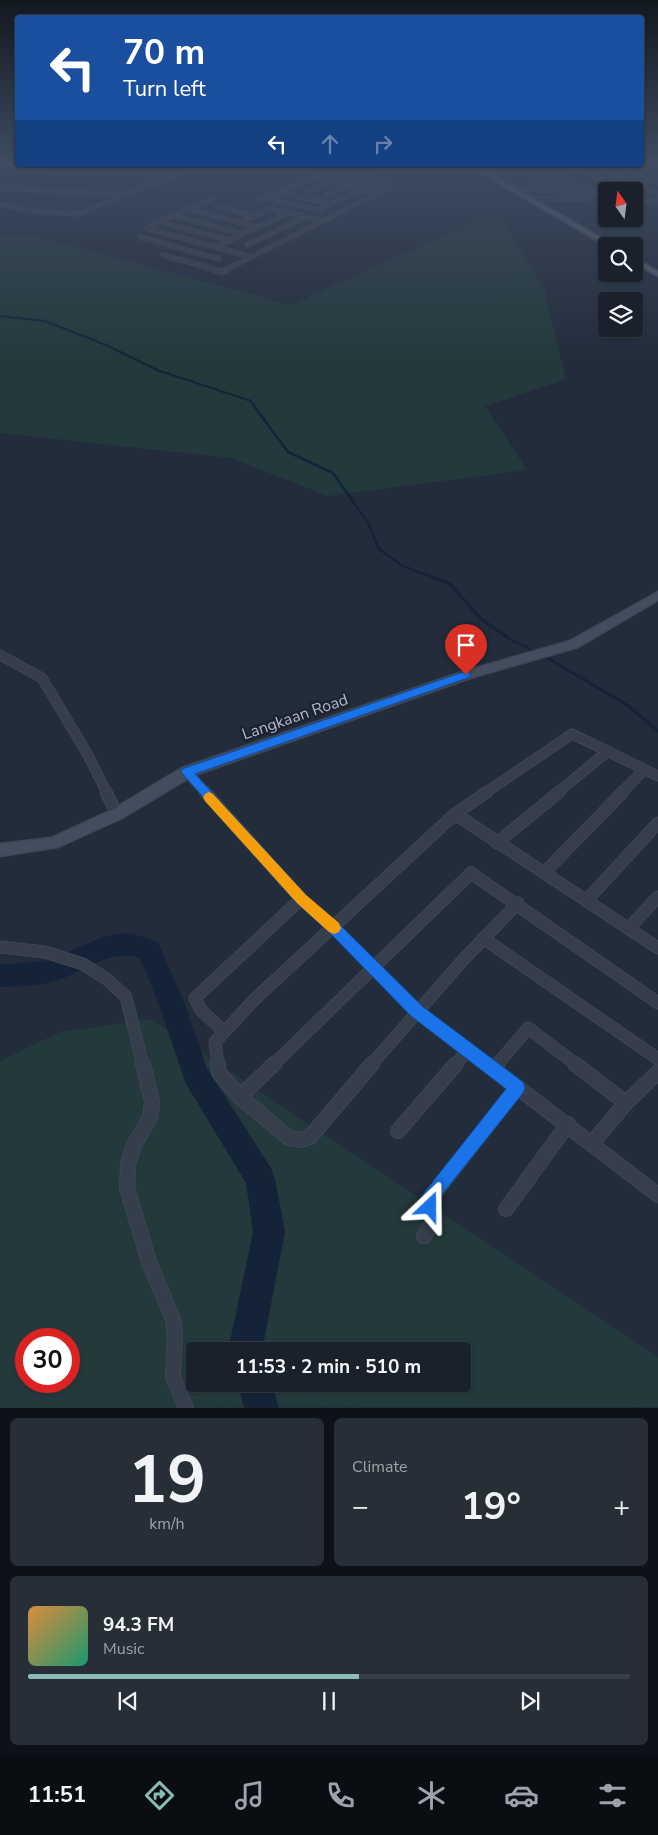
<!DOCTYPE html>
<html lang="en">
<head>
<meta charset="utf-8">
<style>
	:root { --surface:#1a212c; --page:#272e38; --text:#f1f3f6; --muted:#9fa3a9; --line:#383e48; --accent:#8bbbb9 }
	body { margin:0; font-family:"Nunito Sans",sans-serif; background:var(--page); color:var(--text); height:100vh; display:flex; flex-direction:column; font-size:19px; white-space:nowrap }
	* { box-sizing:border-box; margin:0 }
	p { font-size:16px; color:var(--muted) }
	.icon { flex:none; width:28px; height:28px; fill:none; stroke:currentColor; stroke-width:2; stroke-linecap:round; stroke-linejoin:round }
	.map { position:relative; height:1408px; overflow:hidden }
	.drawer { display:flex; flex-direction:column; gap:10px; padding:10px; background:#0e1218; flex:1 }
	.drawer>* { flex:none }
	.hud { position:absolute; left:15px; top:15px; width:629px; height:152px; border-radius:5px; box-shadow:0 1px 4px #0004,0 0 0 1px var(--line); background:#1a4fa0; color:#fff; overflow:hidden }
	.needle { width:32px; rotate:346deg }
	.controls { position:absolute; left:598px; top:182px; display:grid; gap:10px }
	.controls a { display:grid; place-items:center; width:45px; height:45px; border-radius:5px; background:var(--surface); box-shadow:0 1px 4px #0004,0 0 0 1px var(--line); font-size:25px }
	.speed { position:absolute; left:15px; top:1328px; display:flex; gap:10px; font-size:25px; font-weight:700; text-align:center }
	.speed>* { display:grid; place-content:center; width:65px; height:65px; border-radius:50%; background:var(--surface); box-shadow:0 1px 4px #0004,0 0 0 1px var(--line); line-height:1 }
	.speed .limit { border:8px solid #d22; background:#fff; color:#111 }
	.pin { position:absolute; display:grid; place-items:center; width:42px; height:42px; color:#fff; margin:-51px -21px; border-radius:50% 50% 50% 0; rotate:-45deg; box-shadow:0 0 5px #0007 }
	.pin .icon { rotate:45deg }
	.me { position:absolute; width:55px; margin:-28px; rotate:23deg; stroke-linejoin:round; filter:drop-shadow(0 0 4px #0008) }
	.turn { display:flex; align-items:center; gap:18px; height:105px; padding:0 25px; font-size:22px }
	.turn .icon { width:65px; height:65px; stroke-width:2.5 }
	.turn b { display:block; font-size:35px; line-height:42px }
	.lanes { display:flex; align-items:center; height:48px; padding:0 25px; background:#0003; justify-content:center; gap:25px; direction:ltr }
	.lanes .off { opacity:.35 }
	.big { font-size:38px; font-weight:700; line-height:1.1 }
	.drawer .widget { flex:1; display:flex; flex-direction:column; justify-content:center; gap:8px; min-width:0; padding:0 18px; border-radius:8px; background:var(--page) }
	.drawer .dial { align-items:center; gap:0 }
	.dial b { font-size:65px; line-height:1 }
	.song { display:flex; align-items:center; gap:15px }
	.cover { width:60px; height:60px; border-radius:8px; background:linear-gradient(135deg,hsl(30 70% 55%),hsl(160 70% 35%)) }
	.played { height:5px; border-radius:2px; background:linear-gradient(90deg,var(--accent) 55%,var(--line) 55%) }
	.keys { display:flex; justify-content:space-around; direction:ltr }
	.heat { display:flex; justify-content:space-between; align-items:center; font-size:28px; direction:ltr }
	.drawer .tiles { flex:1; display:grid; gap:10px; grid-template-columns:1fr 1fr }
	.widget:last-child { grid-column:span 2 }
	.trip { position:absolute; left:186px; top:1342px; width:285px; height:50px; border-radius:5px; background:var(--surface); box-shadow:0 1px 4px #0004,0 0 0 1px var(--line); font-weight:700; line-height:50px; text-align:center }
	.tabs { display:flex; height:80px; justify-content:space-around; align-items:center; background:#0a0d12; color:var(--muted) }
	.tabs .icon { width:35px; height:35px }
	.tabs .on { color:var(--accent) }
	.tabs b { font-size:22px; color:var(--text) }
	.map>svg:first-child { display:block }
	.green { fill:#24393c; fill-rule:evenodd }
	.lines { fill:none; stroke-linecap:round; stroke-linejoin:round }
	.stream-far2 { stroke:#152339; stroke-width:2 }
	.stream-far1 { stroke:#152339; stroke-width:2.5 }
	.stream { stroke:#152339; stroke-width:3 }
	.river { fill:#152339; fill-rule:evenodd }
	.street-far4-casing { stroke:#3f4754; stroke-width:5.5 }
	.street-far3-casing { stroke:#3f4754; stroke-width:7 }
	.street-far2-casing { stroke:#3f4754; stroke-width:11 }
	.street-far1-casing { stroke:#3f4754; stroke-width:13 }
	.street-casing { stroke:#3f4754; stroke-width:16 }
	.secondary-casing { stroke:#3f4754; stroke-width:3 }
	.primary-casing { stroke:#3f4754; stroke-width:3 }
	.street-far4 { stroke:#363e4b; stroke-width:4.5 }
	.street-far3 { stroke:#363e4b; stroke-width:5.5 }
	.street-far2 { stroke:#363e4b; stroke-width:9 }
	.street-far1 { stroke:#363e4b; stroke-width:11 }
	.street { stroke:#363e4b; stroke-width:14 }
	.secondary { fill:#444d5e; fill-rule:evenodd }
	.primary { fill:#545d6b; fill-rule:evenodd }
	.route { fill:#1a73e8; stroke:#114b97 }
	.slow { fill:#f59e0b }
	.labels { text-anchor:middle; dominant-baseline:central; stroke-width:5; stroke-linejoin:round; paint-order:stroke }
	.street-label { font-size:16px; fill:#b1b9c7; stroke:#1b2330 }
</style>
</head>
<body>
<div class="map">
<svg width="658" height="1408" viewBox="0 0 658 1408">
	<rect width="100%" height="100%" fill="#222c3b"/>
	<!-- green -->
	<path class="green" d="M497,211L544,288L566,379L485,406L527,470L328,496L231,458L0,433V238L31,235L291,305Z
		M151,1019L658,1357V1407L0,1408V1061L60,1032ZM26,1339H69V1381H26ZM195,1351H462V1384H195Z"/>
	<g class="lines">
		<!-- stream-far2 -->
		<path class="stream-far2" d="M0,316L45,321L106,345L157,370L251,401L255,407"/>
		<!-- stream-far1 -->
		<path class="stream-far1" d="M254,406L288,452L333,473L368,523L379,549L403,566L434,578"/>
		<!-- stream -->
		<path class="stream" d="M430,576L450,584L481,619L510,639L532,650
			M549,659L627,705L658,731"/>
		<!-- river -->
		<path class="river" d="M121,933L134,934L158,942L184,1002L207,1068L271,1168L275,1179L285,1232L262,1351H228L253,1232L246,1183L186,1084L158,1002L140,958C110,947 80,975 51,982C34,987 17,986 0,987V965L51,960L100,938Z
			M238,1384H272L279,1408H244Z"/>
		<defs>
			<path id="street-far4" d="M496,165L532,169
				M571,165L626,191
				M595,165L658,194
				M618,165L658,183
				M641,165L658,172
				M0,167L49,172L144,174L168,178
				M482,171L564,177
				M344,173L456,165
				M0,188L124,195
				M510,188L606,195
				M533,189L536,182L583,186L596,193
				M308,191L336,181L376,177L391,189
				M278,192L331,204
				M326,195L344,187L383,183
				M261,197L270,199H259Z
				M266,197L307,180L349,171
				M270,199L323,211
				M530,199H590
				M634,202L658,201
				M0,204L32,211L78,214L199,165
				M218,207L254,216
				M188,209L258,227
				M271,209L324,221
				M318,210L358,192L383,190
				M174,216L244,234
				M160,222L229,240
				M240,223L274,207
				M146,228L252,257
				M146,228L215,197
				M140,237L219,259
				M247,245L306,217
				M215,247L288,213
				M163,255L220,271
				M223,271L387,189"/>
			<path id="street-far3" d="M215,270L222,272L226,270"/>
			<path id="street-far2" d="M0,655L42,678L88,755L107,793
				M187,772L206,793
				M485,793L572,734L658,776
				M557,793L608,751
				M621,793L644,770"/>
			<path id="street-far1" d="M106,792L117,814
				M205,792L301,899L333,927L417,1011L489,1065
				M455,814L658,948
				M497,843L559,792
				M545,872L623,792
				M586,901L658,823
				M628,929L658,897
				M483,938L658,1059
				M0,947L45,952L83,964L108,980L126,997L143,1065
				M223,1031L200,1009L195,998L301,899
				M218,1065L215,1042L255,999L455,814L487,792
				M273,1065L471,873L658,1003
				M371,1065L463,960L518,903
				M455,1065L468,1050
				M497,1065L528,1028L577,1065"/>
			<path id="street" d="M143,1064L152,1102L150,1118L134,1145L128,1165L127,1188L149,1262L173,1319L175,1335L173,1377L186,1408
				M218,1064L219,1073L240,1097L289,1138L300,1140L310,1137L372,1064
				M487,1064L658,1195
				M575,1064L626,1103
				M494,1069L498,1064
				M240,1097L274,1064
				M398,1131L456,1064
				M592,1143L626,1103L658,1072
				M506,1209L568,1124
				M424,1236L434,1221L429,1200L517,1088"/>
			<path id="secondary" d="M658,592V600L578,647L470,678L192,776L122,818L58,847L0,856V844L51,838L112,810L182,768L462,672L570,641Z"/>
			<path id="primary" d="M468,165H476L615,246H606Z
				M634,258L658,271V276L634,263Z"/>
		</defs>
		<!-- street-far4 casing -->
		<use href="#street-far4" class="street-far4-casing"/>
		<!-- street-far3 casing -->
		<use href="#street-far3" class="street-far3-casing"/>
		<!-- street-far2 casing -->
		<use href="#street-far2" class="street-far2-casing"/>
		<!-- street-far1 casing -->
		<use href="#street-far1" class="street-far1-casing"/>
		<!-- street casing -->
		<use href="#street" class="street-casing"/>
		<!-- secondary casing -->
		<use href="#secondary" class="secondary-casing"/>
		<!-- primary casing -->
		<use href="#primary" class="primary-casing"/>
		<!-- street-far4 -->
		<use href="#street-far4" class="street-far4"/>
		<!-- street-far3 -->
		<use href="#street-far3" class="street-far3"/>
		<!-- street-far2 -->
		<use href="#street-far2" class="street-far2"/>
		<!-- street-far1 -->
		<use href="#street-far1" class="street-far1"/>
		<!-- street -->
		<use href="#street" class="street"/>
		<!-- secondary -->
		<use href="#secondary" class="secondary"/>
		<!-- primary -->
		<use href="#primary" class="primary"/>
	</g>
	<!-- sky -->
	<linearGradient id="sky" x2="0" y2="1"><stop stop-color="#131820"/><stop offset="0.45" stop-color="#3e4b60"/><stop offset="1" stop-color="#3e4b60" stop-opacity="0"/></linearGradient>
	<rect width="658" height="360" fill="url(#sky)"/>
	<!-- route -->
	<path class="route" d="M466,671L470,672V677L195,774L306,895L338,923L422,1006L523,1082L525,1088L523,1093L444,1192L438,1202L436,1213L430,1216L424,1213L420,1200L423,1194L506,1089L411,1016L328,931L297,903L181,772L182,769Z"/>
	<!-- slow -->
	<path class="slow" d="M209,792L213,794L306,895L339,923L341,928L339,932L334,934L329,932L297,903L205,801L203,797L205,794Z"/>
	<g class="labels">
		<!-- street labels -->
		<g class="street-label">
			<text transform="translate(295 717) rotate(-19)">Langkaan Road</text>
		</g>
	</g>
</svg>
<div class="controls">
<a><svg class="needle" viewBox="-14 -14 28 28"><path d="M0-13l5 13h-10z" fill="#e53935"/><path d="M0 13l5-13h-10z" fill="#9fa3a9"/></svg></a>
<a><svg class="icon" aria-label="search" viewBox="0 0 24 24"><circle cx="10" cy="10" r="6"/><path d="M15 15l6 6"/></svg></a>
<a><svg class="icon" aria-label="layers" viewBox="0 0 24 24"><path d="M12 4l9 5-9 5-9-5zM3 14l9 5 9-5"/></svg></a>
</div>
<div class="speed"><div class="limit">30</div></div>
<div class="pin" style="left:466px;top:675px;background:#d93025"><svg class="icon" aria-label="arrive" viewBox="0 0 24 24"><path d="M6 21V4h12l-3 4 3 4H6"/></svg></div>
<svg class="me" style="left:430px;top:1207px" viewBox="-20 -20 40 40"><path d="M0-17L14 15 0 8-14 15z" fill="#1a73e8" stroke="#fff" stroke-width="4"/></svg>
<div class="trip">11:53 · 2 min · 510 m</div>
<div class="hud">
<div class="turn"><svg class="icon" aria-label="left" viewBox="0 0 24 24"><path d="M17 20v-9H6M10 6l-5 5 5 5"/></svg><div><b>70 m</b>Turn left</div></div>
<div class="lanes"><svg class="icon" aria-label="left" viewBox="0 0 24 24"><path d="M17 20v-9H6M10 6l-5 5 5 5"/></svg><svg class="icon off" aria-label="ahead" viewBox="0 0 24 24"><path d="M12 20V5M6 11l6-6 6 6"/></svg><svg class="icon off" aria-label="right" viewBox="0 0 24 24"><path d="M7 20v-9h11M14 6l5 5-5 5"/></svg></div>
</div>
</div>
<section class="drawer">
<div class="tiles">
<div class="widget dial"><b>19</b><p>km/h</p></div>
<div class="widget"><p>Climate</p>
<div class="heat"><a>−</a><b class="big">19°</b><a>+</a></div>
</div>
<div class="widget">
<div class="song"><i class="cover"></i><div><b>94.3 FM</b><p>Music</p></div></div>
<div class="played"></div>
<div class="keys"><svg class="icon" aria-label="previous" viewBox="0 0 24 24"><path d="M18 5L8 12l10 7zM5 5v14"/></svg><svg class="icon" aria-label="pause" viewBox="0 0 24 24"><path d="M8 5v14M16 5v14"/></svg><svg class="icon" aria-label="next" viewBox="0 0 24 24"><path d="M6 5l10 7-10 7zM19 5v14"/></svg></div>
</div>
</div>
</section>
<nav class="tabs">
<b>11:51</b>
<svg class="icon on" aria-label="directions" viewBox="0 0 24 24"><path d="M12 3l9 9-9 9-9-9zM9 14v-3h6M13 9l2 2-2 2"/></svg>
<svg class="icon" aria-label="music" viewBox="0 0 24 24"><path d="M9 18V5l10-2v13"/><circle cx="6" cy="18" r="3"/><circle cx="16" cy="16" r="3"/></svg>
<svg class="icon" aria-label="phone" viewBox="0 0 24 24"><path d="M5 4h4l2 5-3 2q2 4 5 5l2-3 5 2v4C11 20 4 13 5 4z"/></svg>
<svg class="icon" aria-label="climate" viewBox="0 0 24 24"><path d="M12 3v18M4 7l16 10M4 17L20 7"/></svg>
<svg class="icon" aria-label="car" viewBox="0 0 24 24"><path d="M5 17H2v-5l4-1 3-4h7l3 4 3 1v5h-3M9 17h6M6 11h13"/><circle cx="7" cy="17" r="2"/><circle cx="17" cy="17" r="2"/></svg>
<svg class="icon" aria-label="filters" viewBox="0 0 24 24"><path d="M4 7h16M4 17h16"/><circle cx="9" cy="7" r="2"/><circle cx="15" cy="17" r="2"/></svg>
</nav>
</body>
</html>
